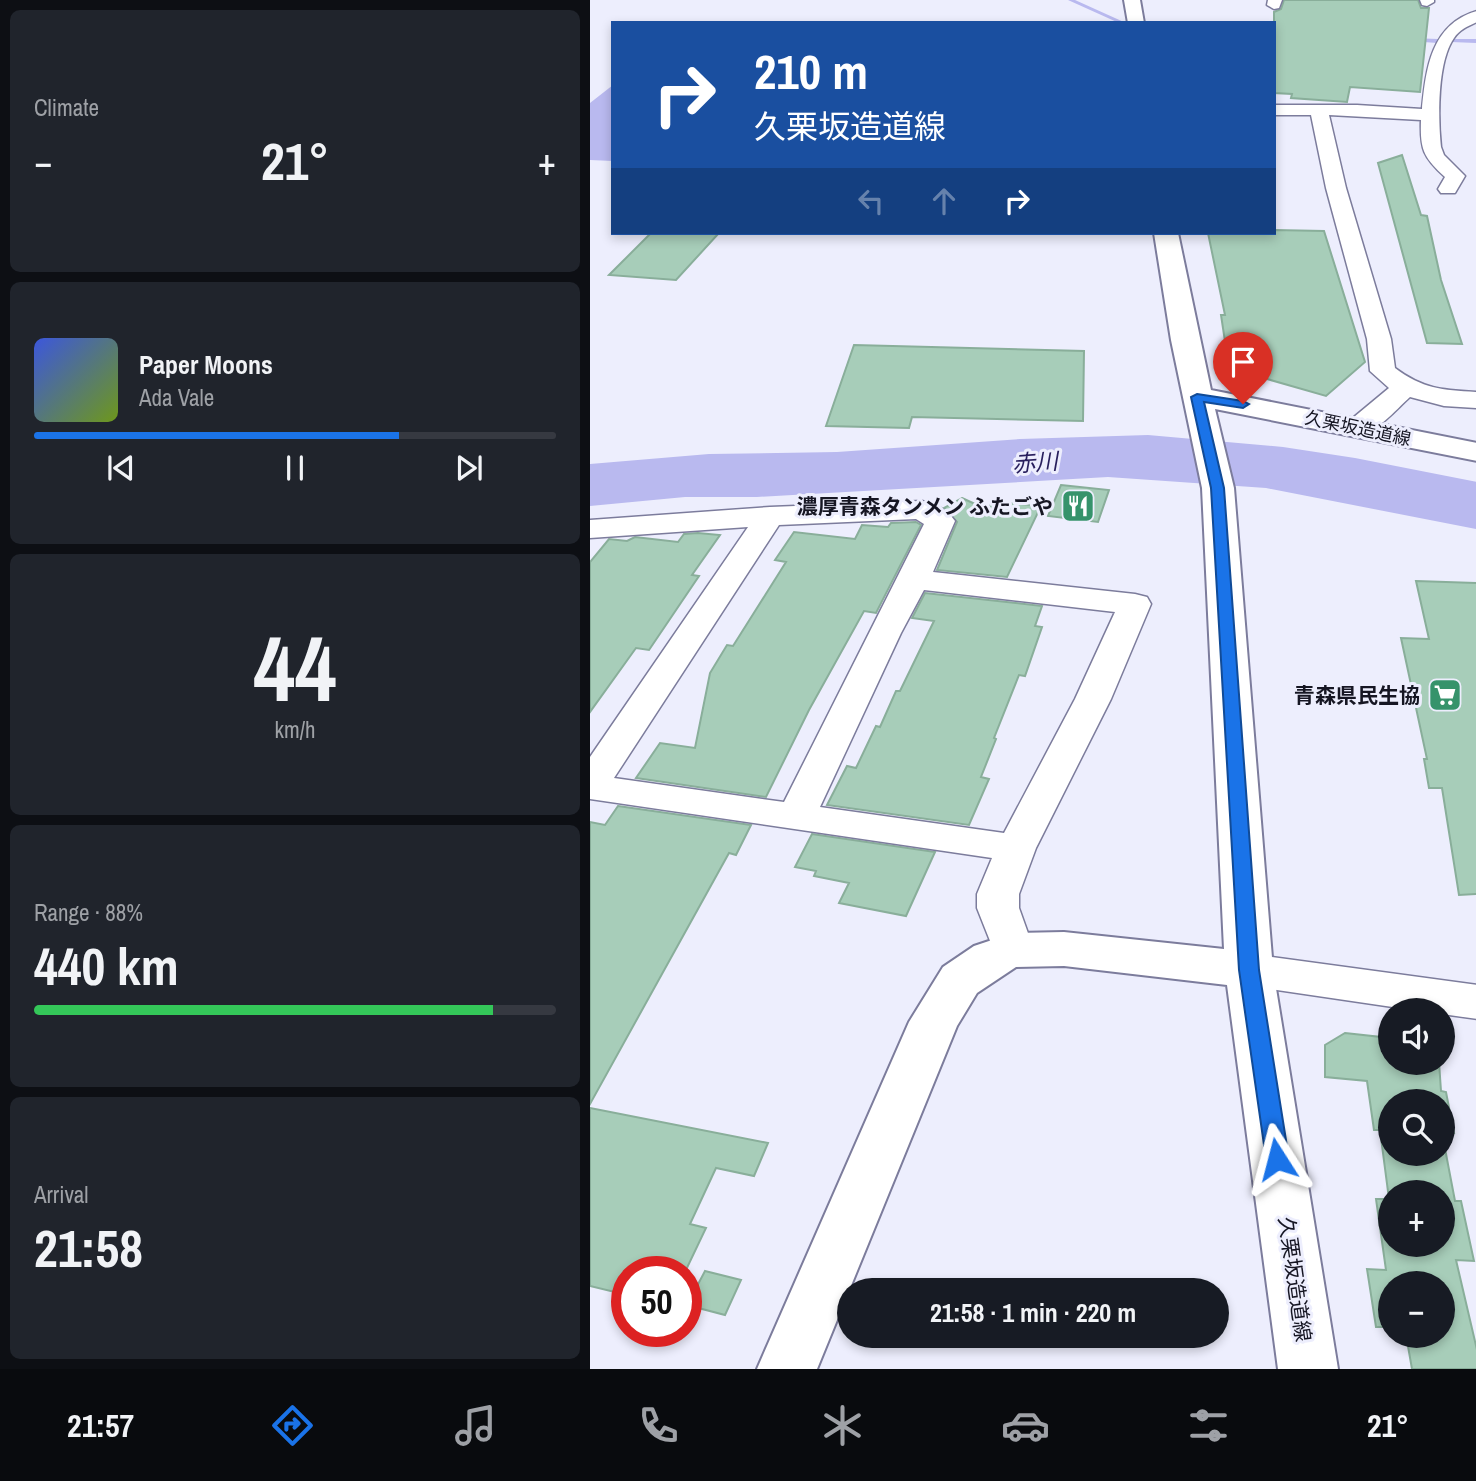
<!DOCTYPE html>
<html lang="en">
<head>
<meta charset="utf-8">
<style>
	:root { --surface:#171b24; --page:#20242c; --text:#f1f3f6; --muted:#9ea1a6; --line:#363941; --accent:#1a73e8 }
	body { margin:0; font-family:"Archivo Narrow","Noto Sans JP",sans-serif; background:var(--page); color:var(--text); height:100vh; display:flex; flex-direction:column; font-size:26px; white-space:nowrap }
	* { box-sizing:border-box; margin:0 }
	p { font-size:23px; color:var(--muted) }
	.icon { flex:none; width:38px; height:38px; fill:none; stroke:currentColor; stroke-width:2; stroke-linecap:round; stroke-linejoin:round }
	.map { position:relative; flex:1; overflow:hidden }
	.drawer { display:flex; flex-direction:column; gap:10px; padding:10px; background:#0d0f14; width:590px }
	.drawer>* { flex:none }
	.banner { position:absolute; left:21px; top:21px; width:665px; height:214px; border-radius:0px; box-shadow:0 4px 10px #0003; background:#1a4fa0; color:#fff; overflow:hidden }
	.buttons { position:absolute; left:788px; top:998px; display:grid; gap:14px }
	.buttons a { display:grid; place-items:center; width:77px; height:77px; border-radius:50%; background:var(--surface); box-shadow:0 4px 10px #0003; font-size:35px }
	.speed { position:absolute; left:21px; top:1256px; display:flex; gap:14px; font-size:35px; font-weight:700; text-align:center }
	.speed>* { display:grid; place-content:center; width:91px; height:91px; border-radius:50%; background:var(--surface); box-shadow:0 4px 10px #0003; line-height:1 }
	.speed .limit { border:10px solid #d22; background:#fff; color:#111 }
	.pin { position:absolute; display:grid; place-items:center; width:60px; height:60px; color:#fff; margin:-72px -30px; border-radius:50% 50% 50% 0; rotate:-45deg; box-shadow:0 0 7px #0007 }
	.pin .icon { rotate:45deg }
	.me { position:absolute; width:77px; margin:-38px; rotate:351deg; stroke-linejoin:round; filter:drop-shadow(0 0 5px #0008) }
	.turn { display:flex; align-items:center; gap:24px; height:147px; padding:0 28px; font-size:32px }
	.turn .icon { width:91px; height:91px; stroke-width:2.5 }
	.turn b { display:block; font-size:49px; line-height:60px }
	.lanes { display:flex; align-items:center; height:66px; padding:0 28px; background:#0003; justify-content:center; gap:35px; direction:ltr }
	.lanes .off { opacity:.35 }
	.big { font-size:52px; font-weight:800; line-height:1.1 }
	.drawer .card { flex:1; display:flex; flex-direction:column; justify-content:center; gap:10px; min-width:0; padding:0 24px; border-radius:10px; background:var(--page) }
	.drawer .dial { align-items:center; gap:0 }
	.dial b { font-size:91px; line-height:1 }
	.song { display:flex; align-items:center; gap:21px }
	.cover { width:84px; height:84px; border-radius:10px; background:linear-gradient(135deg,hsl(230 70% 55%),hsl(80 70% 35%)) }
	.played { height:7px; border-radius:4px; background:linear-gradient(90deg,var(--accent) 70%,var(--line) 70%) }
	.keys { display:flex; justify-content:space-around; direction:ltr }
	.heat { display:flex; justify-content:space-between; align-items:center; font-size:38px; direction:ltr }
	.charge { height:10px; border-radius:5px; background:linear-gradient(90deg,#34c759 88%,var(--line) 0) }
	.trip { position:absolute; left:247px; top:1278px; width:392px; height:70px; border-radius:35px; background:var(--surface); box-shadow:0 4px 10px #0003; font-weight:800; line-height:70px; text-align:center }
	.tab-bar { display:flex; height:112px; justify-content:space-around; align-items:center; background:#090b0e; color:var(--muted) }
	.tab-bar .icon { width:49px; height:49px }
	.tab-bar .active { color:var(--accent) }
	.tab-bar b { font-size:32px; color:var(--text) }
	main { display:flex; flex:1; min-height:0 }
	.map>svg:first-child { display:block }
	.water { fill:#b9b9ef }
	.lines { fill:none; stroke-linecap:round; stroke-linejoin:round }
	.stream { fill:#b9b9ef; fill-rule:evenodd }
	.building { fill:#a7cdb9; stroke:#89ae9a; stroke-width:2; fill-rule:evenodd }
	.street-casing { stroke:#7c7c9c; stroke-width:3 }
	.secondary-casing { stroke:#7c7c9c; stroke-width:4 }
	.street { fill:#fff; fill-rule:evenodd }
	.secondary { fill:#fff; fill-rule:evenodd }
	.route { fill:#1a73e8; stroke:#114b97; stroke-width:2 }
	.labels { text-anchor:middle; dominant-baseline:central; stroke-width:6; stroke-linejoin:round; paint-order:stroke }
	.far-street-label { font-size:18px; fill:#161623; stroke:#edeefd }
	.poi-label { font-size:21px; font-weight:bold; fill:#161623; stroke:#edeefd; text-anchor:end }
	.street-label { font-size:21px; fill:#161623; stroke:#edeefd }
	.water-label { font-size:23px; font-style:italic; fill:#281f5d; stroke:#edeefd }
</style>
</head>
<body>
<main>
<section class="drawer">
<div class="card"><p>Climate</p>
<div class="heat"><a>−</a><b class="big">21°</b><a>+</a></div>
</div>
<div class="card">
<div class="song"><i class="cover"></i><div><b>Paper Moons</b><p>Ada Vale</p></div></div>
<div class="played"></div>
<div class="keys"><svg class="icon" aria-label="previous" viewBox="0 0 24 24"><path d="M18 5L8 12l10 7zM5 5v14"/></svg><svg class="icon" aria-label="pause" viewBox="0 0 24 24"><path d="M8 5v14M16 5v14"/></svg><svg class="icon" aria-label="next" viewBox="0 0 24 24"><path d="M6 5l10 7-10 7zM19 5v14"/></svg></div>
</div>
<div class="card dial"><b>44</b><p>km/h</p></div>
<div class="card"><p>Range · 88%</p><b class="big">440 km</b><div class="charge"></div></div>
<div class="card"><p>Arrival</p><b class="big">21:58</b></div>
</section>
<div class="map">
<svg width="887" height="1369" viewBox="0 0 887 1369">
	<rect width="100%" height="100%" fill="#edeefd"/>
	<!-- water -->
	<path class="water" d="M23,85V161L0,160V103Z
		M558,435L693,447L765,458L887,482L886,529L676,488L518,477L167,497H95L0,506V464L119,454L247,452L430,439Z"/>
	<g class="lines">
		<!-- stream -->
		<path class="stream" d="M478,0H485L536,23H529Z
			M820,38L848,39L851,41L848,43L818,41Z
			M863,39H887V43L861,42Z"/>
	</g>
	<!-- building -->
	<path class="building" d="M694,0H828L831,8H839L830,92L760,87L757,102L701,98L702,94L684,93V12L691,9Z
		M812,155L831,215L837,216L851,280L872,344L837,343L788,163Z
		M684,230L734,231L775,362L736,396L639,368L631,315H635L618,233H684Z
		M61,233H129L86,280L19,275Z
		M264,345L494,351L493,421L322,417L319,428L236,426Z
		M471,485L519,490L508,522L458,516Z
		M372,498L398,510L402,501L451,506L417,577L347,570L367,522L354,508Z
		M326,522L331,525L286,613L274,611L219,710L176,797L46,778L70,743L105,748L120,673L137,645L143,646L196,562L185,560L204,532L265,539L272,525L298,527L301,523Z
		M108,533L130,535L102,575L109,576L59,650L46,648L0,712V562L19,539L37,541L45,537L88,542L94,534Z
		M826,581L887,583V894L869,895L852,788H839L834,759H837L811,638L839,639Z
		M335,593L452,606L445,626L452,627L435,676L429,675L404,738L406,739L391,777L399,779L379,825L237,805L257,766L266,768L286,726L290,727L306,691H310L344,621L322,618Z
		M28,806L161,825L146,855L139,853L0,1104V822L15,825Z
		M222,834L345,852L316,916L249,903L259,883L224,876L226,871L205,867Z
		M755,1033L800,1038V1062H849L851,1091L856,1092L864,1133H852L865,1201H871L884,1261L866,1260L887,1350V1369H822L816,1335H852V1283H800V1327H786L777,1269L796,1270L786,1199H799L790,1130H784L777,1081L735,1077V1045ZM800,1101H852V1153H800ZM800,1192H852V1244H800Z
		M0,1108L178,1143L164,1176L126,1168L100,1224L116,1228L95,1272H37V1295L0,1286Z
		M115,1271L151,1280L135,1315L97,1305Z"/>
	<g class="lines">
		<defs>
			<path id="street" d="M678,0H692L689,8L684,9L677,5Z
				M830,0H844V2L837,6L832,5Z
				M887,11V22C878,26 869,30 864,38C847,62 848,119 851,147L854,155L875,176L865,193H851L848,189L855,177C833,157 830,149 831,120L739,115L756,188L801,339L805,368C833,389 852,390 887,392V408L854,406L820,397C803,412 782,440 758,434L754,428L758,422L799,388L780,371L777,339L736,188L721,115H684V105H767L832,109C836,69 841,24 887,11Z
				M332,501C345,504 357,510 365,521L343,572L545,594L557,597L561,604L521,699L446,848L429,894V908L444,950L438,961L423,966L408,961L387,908V894L402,858L0,799V757L158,527L0,538V520L180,507ZM326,519L334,524L194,802L24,778L189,525ZM334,590L525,612L485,699L414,833L230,807L311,633Z
				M659,954L887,985V1019L852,1014V1010H823L659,986L644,982L637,970L644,958Z"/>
			<path id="secondary" d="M534,0H550L554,23H538Z
				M564,233H588L621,390L887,443V461L625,409L644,488L683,970L748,1369H688L637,985L474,966L426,967L387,993L367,1026L227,1369H167L319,1022L353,967L384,946L423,933L474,932L634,949L612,488L581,340Z"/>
		</defs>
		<!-- street casing -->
		<use href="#street" class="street-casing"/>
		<!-- secondary casing -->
		<use href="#secondary" class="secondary-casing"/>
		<!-- street -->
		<use href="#street" class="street"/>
		<!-- secondary -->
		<use href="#secondary" class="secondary"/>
	</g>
	<!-- route -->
	<path class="route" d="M607,394L653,401L659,404L653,408L614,402L634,488L669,970L699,1159L695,1165L687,1168L679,1165L676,1159L649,970L621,488L601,397Z"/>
	<!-- icons -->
	<defs>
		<symbol id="restaurant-square" viewBox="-11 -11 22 22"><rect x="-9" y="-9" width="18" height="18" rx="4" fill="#36936b" stroke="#edeefd"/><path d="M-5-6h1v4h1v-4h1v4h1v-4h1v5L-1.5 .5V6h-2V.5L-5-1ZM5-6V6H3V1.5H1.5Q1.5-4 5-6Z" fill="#fff"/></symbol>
		<symbol id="supermarket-square" viewBox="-11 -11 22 22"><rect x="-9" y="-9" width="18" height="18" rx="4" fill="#36936b" stroke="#edeefd"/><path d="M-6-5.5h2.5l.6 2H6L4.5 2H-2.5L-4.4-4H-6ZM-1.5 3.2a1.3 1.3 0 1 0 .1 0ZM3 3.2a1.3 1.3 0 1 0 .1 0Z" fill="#fff"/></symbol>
	</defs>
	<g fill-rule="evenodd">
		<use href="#restaurant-square" x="469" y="487" width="38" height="38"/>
		<use href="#supermarket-square" x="836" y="676" width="38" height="38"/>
	</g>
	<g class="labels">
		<!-- far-street labels -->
		<g class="far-street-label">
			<text transform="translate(768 428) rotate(12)">久栗坂造道線</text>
		</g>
		<!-- poi labels -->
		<g class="poi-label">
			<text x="463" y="506">濃厚青森タンメン ふたごや</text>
			<text x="830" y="695">青森県民生協</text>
		</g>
		<!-- street labels -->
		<g class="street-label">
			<text transform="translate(705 1279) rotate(82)">久栗坂造道線</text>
		</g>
		<!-- water labels -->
		<g class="water-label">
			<text transform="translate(445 462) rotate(-4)">赤川</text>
		</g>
	</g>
</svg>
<div class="buttons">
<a><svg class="icon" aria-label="sound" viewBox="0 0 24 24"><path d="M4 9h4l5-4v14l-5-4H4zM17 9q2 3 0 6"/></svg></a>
<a><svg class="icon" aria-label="search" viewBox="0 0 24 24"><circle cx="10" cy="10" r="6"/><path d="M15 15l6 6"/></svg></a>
<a>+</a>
<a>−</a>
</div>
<div class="speed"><div class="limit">50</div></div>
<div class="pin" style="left:653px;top:404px;background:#d93025"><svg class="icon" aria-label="arrive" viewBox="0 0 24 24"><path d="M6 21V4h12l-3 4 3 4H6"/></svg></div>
<svg class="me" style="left:687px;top:1159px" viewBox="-20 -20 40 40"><path d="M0-17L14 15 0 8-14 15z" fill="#1a73e8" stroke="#fff" stroke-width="4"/></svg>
<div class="trip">21:58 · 1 min · 220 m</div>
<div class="banner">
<div class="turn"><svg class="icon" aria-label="right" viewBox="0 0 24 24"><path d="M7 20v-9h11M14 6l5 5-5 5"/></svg><div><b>210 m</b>久栗坂造道線</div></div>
<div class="lanes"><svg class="icon off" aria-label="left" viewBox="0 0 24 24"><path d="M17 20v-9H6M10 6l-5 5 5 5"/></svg><svg class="icon off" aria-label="ahead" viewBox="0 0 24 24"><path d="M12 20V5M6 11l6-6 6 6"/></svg><svg class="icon" aria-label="right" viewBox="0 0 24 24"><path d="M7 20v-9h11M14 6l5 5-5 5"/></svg></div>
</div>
</div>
</main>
<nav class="tab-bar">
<b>21:57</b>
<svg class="icon active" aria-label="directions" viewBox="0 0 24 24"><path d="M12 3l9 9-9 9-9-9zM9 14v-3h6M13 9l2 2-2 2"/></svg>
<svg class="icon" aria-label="music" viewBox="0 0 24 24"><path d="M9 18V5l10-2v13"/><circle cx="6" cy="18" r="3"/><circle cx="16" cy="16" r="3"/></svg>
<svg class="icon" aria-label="phone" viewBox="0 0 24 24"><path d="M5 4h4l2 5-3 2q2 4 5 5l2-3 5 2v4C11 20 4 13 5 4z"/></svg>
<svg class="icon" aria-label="climate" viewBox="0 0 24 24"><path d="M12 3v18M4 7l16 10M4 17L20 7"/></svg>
<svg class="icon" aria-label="car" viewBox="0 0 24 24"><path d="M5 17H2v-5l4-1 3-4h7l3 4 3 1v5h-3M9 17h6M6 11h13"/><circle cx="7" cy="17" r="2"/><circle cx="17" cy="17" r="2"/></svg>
<svg class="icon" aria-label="filters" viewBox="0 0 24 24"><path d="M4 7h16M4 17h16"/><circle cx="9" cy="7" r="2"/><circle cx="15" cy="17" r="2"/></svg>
<b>21°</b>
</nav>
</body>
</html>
